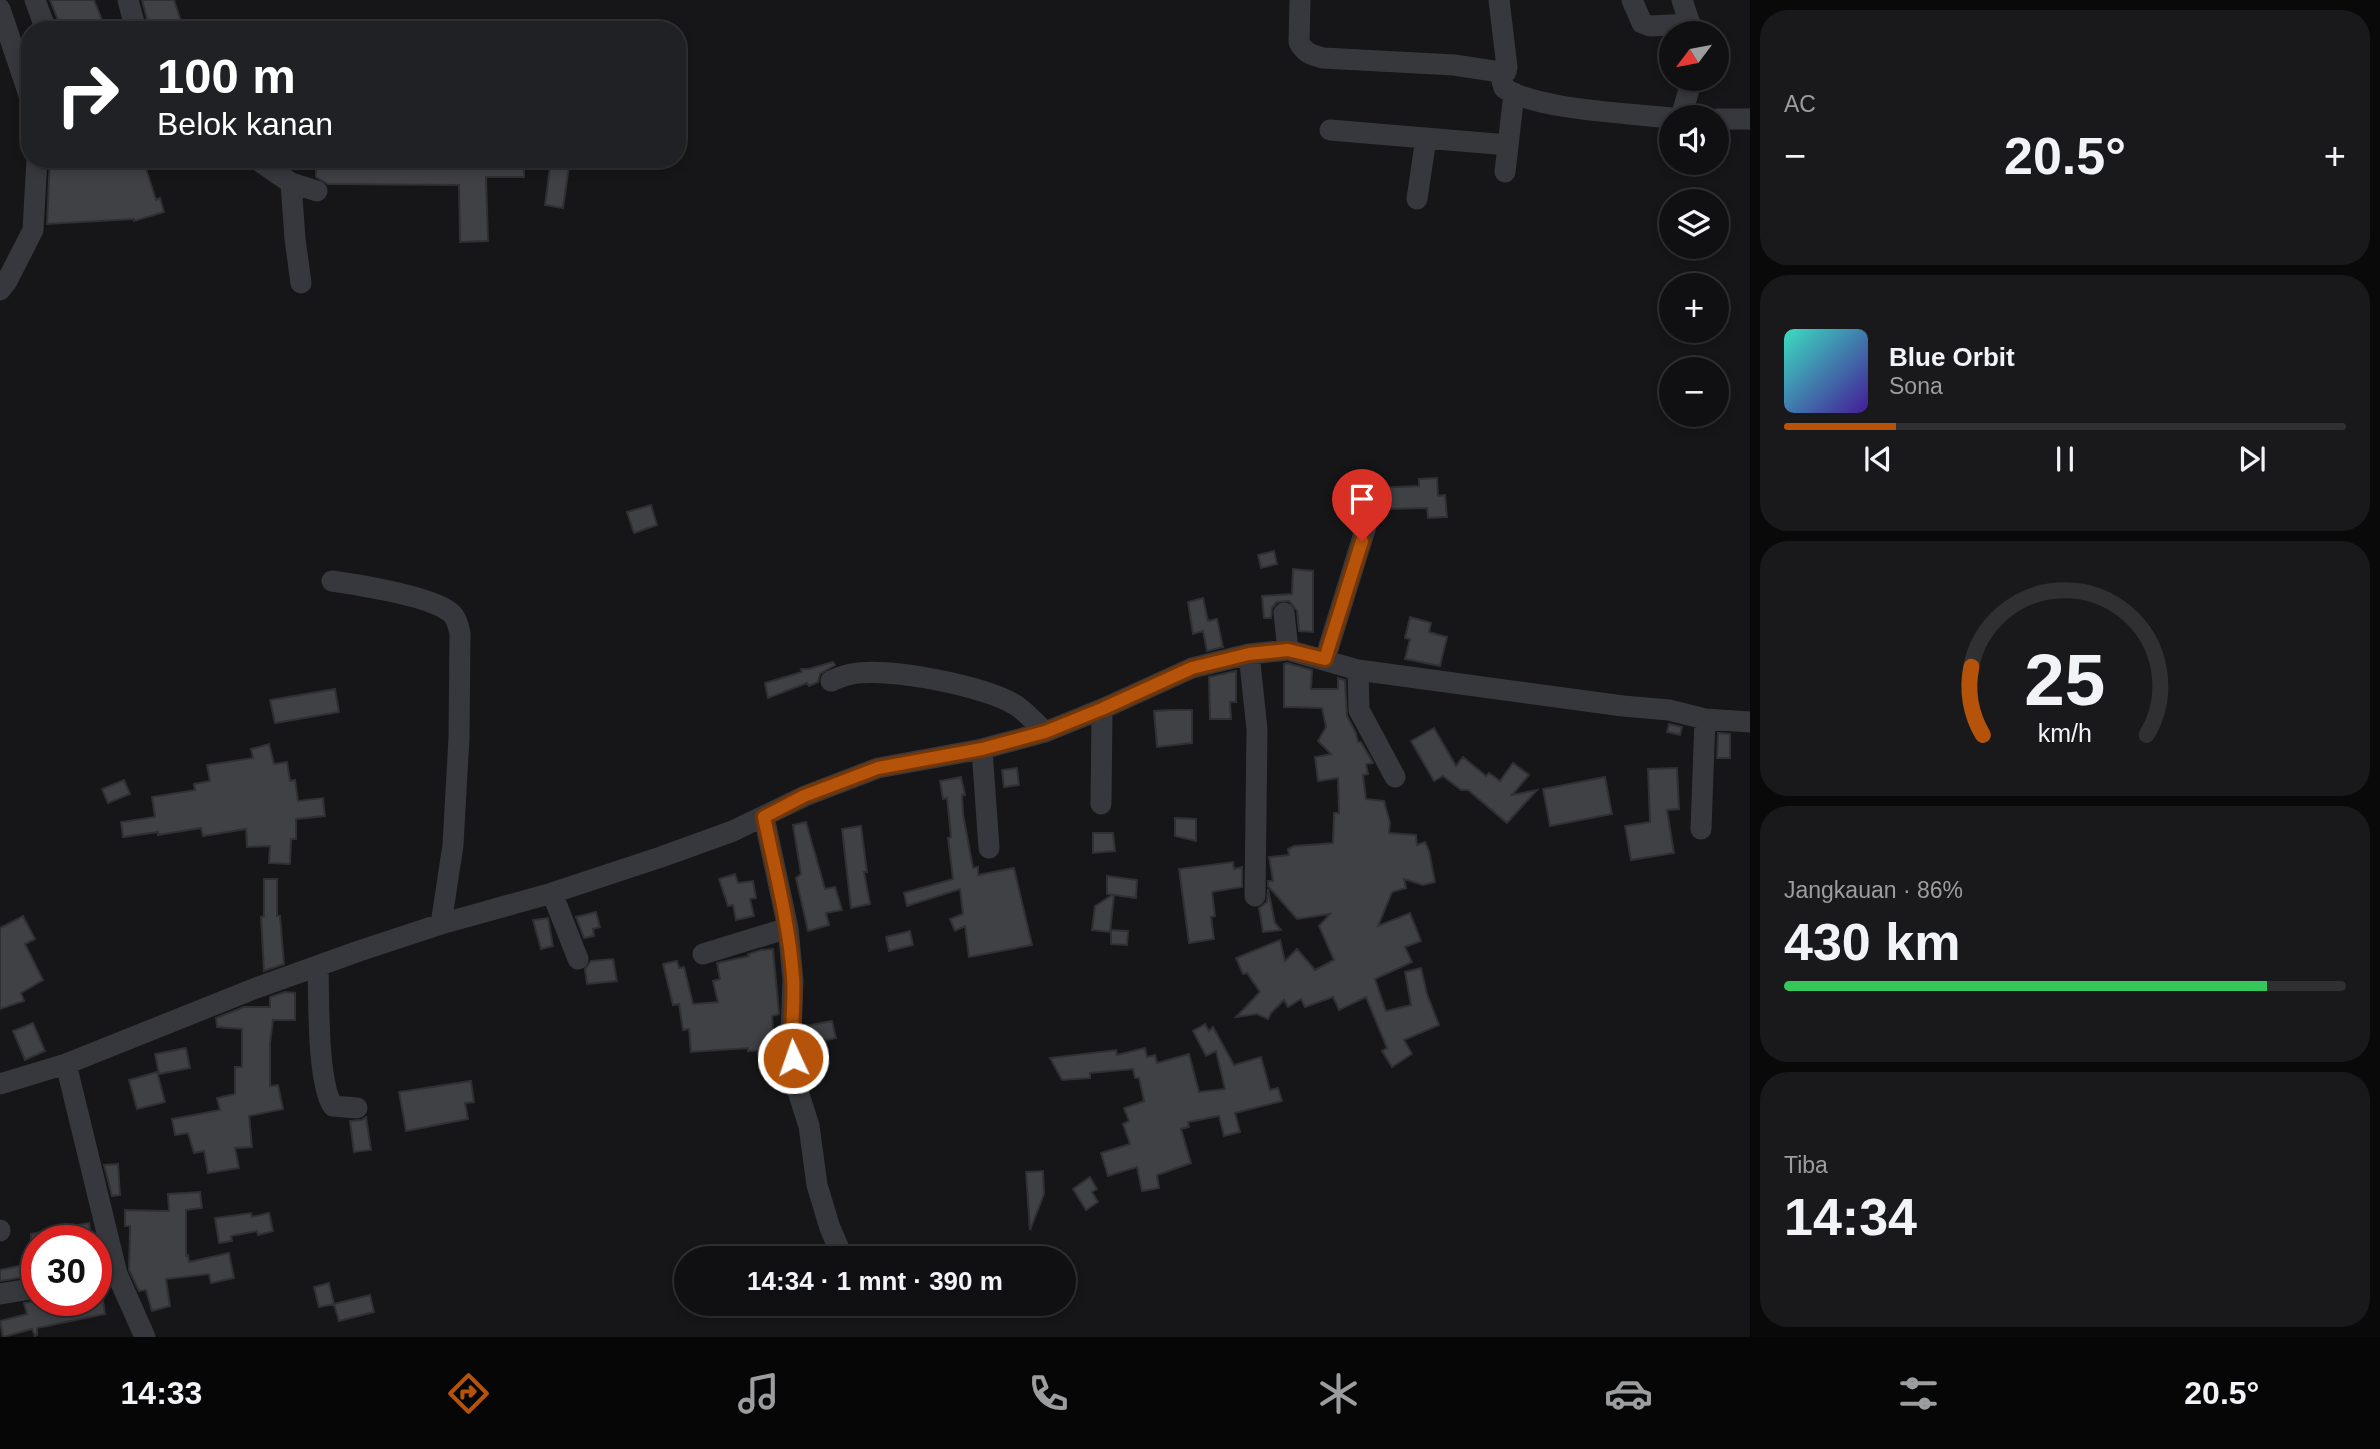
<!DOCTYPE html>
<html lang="id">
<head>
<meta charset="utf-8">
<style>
	:root { --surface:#101012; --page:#19191b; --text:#f1f3f6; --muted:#9c9d9f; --line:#303032; --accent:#b45309 }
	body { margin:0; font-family:Arial,sans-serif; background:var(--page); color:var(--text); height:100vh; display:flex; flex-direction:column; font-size:26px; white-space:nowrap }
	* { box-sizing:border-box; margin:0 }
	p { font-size:23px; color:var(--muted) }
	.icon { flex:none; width:38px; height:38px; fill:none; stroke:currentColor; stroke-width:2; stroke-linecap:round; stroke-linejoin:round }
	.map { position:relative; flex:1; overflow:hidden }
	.side { display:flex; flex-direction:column; gap:10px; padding:10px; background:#09090a; width:630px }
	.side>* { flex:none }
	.banner { position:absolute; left:21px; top:21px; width:665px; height:147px; border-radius:28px; box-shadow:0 4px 10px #0003,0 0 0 2px var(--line); background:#202124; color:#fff; overflow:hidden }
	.needle { width:46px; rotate:238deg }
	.controls { position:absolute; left:1659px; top:21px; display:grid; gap:14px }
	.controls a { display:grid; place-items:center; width:70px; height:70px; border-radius:50%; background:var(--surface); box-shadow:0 4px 10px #0003,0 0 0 2px var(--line); font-size:35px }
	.speed { position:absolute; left:21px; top:1225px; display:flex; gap:14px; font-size:35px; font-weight:700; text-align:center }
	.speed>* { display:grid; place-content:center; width:91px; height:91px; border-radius:50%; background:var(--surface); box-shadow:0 4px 10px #0003,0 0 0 2px var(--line); line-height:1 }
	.speed .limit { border:10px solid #d22; background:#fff; color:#111 }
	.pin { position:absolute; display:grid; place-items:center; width:60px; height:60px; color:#fff; margin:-72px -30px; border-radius:50% 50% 50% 0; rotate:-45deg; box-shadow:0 0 7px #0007 }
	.pin .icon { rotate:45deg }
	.me { position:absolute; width:77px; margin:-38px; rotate:357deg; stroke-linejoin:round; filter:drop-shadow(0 0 5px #0008) }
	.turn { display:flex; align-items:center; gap:24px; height:147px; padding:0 21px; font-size:32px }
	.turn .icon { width:91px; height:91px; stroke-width:2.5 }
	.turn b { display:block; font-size:49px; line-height:60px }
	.big { font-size:52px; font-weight:700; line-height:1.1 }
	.side .card { flex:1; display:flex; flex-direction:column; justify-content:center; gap:10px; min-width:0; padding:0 24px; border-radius:28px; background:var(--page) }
	.side .dial { align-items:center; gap:0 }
	.dial svg { height:182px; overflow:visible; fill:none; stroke:var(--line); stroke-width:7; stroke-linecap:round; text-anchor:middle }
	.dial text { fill:var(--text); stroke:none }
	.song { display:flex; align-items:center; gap:21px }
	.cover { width:84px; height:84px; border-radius:10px; background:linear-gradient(135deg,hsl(170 70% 55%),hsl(260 70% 35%)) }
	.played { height:7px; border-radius:4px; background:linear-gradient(90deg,var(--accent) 20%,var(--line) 20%) }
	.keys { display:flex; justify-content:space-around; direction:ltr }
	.heat { display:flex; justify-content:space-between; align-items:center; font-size:38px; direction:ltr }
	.charge { height:10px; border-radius:5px; background:linear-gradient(90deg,#34c759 86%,var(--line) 0) }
	.trip { position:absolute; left:674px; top:1246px; width:402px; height:70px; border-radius:35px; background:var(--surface); box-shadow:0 4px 10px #0003,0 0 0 2px var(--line); font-weight:700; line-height:70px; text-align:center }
	.tabs { display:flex; height:112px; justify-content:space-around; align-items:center; background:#060607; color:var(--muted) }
	.tabs .icon { width:49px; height:49px }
	.tabs .on { color:var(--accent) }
	.tabs b { font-size:32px; color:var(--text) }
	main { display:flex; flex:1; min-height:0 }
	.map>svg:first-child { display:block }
	.building { fill:#404145; stroke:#303034; stroke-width:2 }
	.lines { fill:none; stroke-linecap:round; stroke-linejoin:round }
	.minor { stroke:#37383d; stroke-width:21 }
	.route-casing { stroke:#753606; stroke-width:18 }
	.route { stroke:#b45309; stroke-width:12 }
</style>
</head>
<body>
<main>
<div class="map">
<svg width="1750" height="1337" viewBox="0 0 1750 1337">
	<rect width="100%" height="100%" fill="#161618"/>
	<!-- building -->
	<path class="building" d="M50,0H94L106,30H62Z
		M142,0H174L184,30H150Z
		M50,159H143L156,200L160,198L164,212L134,221V219L47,224Z
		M316,159H524V177H486L488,241L460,242L459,185L328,184L316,177Z
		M551,159H570L563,208L545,205Z
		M1437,478L1438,496L1445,495L1447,517L1428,518L1427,508L1388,509V512H1381L1375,505L1374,488L1419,486V479Z
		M651,505L657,525L634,533L627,512Z
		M1274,551L1277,564L1261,568L1258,555Z
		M1293,569L1313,571V632L1299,631L1297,611L1289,601L1277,602L1272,608L1271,618H1264L1262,596L1292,594Z
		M1203,598L1208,621L1217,619L1223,647L1207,651L1203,631L1193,634L1188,602Z
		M1410,617L1431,623L1429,632L1447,637L1440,666L1405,659L1410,639L1405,638Z
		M833,662L835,665L820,674L818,682L809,686L807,683L768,698L765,683L802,672L801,669H809Z
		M1287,663L1312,670L1311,689H1338V678L1345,680L1347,716L1356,733L1358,742H1361L1373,763L1366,764L1368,774L1363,775L1366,799L1384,801L1390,823L1389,833L1416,835L1417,845L1425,842L1429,851L1435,882L1423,885L1404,879L1406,888L1392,892L1378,926L1410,913L1421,941L1405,947L1412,962L1375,979L1386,1011L1411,1005L1405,972L1421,968L1427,994L1439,1025L1404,1040L1412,1054L1392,1067L1382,1051L1387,1048L1366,997L1339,1010L1333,997L1305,1007L1301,999L1288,1007L1284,1000L1271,1013L1268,1019L1257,1014L1236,1017L1260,992L1247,973L1243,974L1236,958L1280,940L1285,961L1297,949L1315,970L1334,960L1319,926L1330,914L1297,919L1268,886V881H1273L1269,857L1289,855L1288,849L1294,846L1333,843L1334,813H1339L1338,778L1318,781L1315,757L1331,754L1318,741L1326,727L1322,708L1284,707V664Z
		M1236,671V702H1230L1231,719H1210L1209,677Z
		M335,689L339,712L275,723L270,700Z
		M1170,710H1192V743L1157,747L1154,711Z
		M1669,724L1682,727L1680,735L1667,732Z
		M1434,728L1456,766L1463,757L1486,776L1489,773L1500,781L1513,763L1529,775L1512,795L1537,790L1507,823L1468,790H1461L1443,776L1434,781L1411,741Z
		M1718,733L1730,734V758H1717Z
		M269,744L274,764L287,762L290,781L295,780L298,801L323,798L325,816L296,819V839H291L290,864L269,863L270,846L247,847L246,829L203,836L201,828L158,835V832L123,837L121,822L155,817L152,797L195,790L194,784L210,781L207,765L253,758L251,749Z
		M1017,768L1019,785L1004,787L1002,770Z
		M1677,768L1679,809L1667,810L1674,853L1631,860L1625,826L1650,822L1648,769Z
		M961,777L965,795H962L963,814L973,868L978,867V875L1014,868L1032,945L969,957L965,926L955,931L950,919L963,914L960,889L907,906L904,893L953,879L948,838L951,837L947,798L943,799L940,781Z
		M1605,777L1612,814L1550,826L1543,789Z
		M124,780L130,794L108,803L102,789Z
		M1175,818L1196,819V841L1175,836Z
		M806,822L825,889L835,887L842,910L826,913L829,925L808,931L796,878L801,874L793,825Z
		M861,826L867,872H864L870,904L851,908L842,829Z
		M1093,833H1113L1115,851L1093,853Z
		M1233,862L1234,869L1242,867V887L1212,892L1215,916L1211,917L1214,939L1189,943L1179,869Z
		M735,874L738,883L753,881L756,898L750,899L754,916L736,920L733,905L728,906L719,879Z
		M1107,876L1137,880L1136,898L1114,895L1110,932L1092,930L1095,906L1112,895L1107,894Z
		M264,879H277V916H280L284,964L264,971L261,917L264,916Z
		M1268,889L1275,923L1281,930L1263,932L1259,908L1267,902Z
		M596,912L600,927L593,929L594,936L584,938L576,917Z
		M23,916L35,939L25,944L43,980L21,993L24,1001L0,1009V928Z
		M548,918L553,946L541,949L533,920Z
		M1111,930L1128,931L1127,945L1111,944Z
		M910,931L913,945L889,951L886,937Z
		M773,949L779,1014L772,1016L775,1050L748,1051V1048L691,1052L689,1029L683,1030L679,1004L673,1005L663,964L677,961L679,968L684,967L693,1004L718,1002L713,981L720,979L717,963L749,956L748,954L761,950Z
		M613,959L617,981L587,984L585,969L591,961Z
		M285,992L295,993V1020H273L270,1043V1086L278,1085L283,1109L249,1116L252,1147L235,1148L239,1168L208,1173L204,1151L194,1153L188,1133L175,1135L172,1119L220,1110L217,1098L235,1094V1067H242V1029L217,1027L216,1018L244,1007H270V997Z
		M832,1021L836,1038L809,1044L805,1026Z
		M33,1023L45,1051L25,1060L13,1031Z
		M1205,1024L1209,1031L1213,1027L1234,1065L1261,1057L1270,1090L1278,1088L1282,1101L1235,1113L1240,1132L1224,1136L1219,1116L1188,1122L1189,1127L1181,1129L1191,1163L1157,1175L1159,1188L1142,1191L1137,1167L1108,1176L1101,1153L1130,1144L1123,1124L1129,1121L1124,1108L1144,1101L1139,1078H1135L1133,1069L1090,1073V1078L1062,1080L1050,1058L1116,1050L1117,1055L1145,1048L1147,1057L1155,1055L1157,1063L1189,1054L1199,1092L1225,1089L1216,1051L1206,1056L1193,1031Z
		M186,1048L190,1068L159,1074L155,1054Z
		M157,1072L165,1102L137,1109L129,1080Z
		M471,1081L474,1102L465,1103L468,1119L406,1131L399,1092Z
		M366,1117L371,1150L354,1152L350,1121L362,1120Z
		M118,1164L120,1195L112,1196L104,1165Z
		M1043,1171L1044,1194L1030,1230L1026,1172Z
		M1090,1177L1097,1189L1092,1192L1098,1202L1086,1210L1073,1189Z
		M200,1192L202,1208L186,1210V1256L188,1255L189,1262L229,1253L234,1278L211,1283L209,1274L166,1279L170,1306L152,1311L146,1290L139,1291L129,1270L130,1226H125V1210L169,1211L168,1194Z
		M251,1213L252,1217L269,1213L273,1231L258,1235L257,1231L231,1236L232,1241L219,1243L215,1218Z
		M89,1223L92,1241H31V1234Z
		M37,1262V1275L0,1281V1270Z
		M329,1283L334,1304L319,1307L314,1287Z
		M370,1295L374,1312L339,1321L334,1304Z
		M41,1300H103L105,1314L37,1328V1335L35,1336L32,1329L3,1337L0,1321L27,1314L24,1303Z"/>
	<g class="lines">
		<!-- minor -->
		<path class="minor" d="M35,0L46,30
			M128,0L136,30
			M1300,0L1299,42C1304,53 1312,55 1323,58L1454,65L1500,72L1504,71
			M1499,0L1507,67L1506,72L1504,71L1502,81L1504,88C1537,110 1629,113 1671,118
			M1632,0L1642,23L1650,26L1691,24
			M1682,0L1693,33
			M0,9L30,98
			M1681,117L1692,79
			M1717,119H1750
			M1330,130L1508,145
			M256,159L291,183L295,239L301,283
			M1505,172L1514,93
			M291,183L317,191
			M1417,199L1426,138
			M0,290L7,281L33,230L37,159
			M332,581C359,585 432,596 451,613C457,618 458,626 460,633L459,738L453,845L441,924
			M1284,613L1288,650
			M1249,654L1257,729L1255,896
			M1325,659L1369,517
			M1358,670L1359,710L1395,777
			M831,681C838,678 845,675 852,674C889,667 986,686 1017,706C1027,713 1037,724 1045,732
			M982,749L989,848
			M1101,804L1102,709
			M764,817L788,928L793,980L791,1035L795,1082L809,1126L817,1185L830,1228L843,1258
			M1701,829L1705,719
			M552,893L578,959
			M703,954L788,928
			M318,966C319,997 317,1083 333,1106L357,1108
			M66,1064L117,1274L145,1337
			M0,1084L66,1064L256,988L359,951L441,924L552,893L661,857L733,831L805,796L878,768L982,749L1045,732L1102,709L1192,668L1249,654L1288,650L1358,670L1623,706L1669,710L1705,719L1750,722
			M0,1230V1231
			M0,1294L37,1288"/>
	</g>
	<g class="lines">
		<defs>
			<path id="route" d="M793,1058C790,1031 795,1004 793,977C789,923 775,870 764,817L804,796L878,768L982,749L1045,732L1102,709L1192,668L1249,654L1288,650L1325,659L1362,541"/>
		</defs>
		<!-- route casing -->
		<use href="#route" class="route-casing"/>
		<!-- route -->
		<use href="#route" class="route"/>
	</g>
</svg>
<div class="controls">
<a><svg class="needle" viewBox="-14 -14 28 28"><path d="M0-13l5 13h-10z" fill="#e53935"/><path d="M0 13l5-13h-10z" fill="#9c9d9f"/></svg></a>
<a><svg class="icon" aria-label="sound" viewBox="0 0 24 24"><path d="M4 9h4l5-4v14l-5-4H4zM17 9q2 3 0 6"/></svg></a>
<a><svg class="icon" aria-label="layers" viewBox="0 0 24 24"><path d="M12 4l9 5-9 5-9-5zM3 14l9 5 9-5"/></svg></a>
<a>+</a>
<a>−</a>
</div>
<div class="speed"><div class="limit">30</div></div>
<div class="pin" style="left:1362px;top:541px;background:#d93025"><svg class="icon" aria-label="arrive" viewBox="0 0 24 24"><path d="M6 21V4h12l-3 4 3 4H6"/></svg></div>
<svg class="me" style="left:793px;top:1058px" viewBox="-20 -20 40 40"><circle r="17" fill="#b45309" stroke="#fff" stroke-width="3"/><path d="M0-11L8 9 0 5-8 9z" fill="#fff"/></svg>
<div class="trip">14:34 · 1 mnt · 390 m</div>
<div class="banner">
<div class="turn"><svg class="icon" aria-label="right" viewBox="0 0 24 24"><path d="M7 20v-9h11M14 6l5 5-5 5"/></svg><div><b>100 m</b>Belok kanan</div></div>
</div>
</div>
<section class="side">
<div class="card"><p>AC</p>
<div class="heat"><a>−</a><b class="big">20.5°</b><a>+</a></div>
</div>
<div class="card">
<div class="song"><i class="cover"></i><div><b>Blue Orbit</b><p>Sona</p></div></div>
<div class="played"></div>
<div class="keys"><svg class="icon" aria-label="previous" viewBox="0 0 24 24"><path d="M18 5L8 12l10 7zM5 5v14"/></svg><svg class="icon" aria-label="pause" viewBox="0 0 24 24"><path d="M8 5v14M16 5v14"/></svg><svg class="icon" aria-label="next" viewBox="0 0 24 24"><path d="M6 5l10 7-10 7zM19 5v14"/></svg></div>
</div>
<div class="card dial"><svg viewBox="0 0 100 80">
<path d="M14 69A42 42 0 1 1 86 69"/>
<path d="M14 69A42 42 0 0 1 9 39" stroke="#b45309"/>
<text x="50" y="56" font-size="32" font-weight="700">25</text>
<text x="50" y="72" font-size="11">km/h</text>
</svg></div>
<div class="card"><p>Jangkauan · 86%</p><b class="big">430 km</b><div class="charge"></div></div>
<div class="card"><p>Tiba</p><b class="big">14:34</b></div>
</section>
</main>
<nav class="tabs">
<b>14:33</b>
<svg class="icon on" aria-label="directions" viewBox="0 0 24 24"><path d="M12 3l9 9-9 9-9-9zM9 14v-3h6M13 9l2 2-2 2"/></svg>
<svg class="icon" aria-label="music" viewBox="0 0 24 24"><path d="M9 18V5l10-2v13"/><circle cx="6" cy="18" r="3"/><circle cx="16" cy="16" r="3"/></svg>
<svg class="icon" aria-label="phone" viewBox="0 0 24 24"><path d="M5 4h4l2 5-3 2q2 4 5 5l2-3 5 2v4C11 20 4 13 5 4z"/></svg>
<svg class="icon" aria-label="climate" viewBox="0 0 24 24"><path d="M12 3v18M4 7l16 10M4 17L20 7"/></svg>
<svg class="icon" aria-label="car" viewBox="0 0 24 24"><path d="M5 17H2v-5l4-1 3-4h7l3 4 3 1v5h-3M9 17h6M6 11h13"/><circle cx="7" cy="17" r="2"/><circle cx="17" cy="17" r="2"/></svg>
<svg class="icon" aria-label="filters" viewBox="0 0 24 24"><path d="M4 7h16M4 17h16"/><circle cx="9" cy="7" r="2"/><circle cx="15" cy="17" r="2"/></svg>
<b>20.5°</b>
</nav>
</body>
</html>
